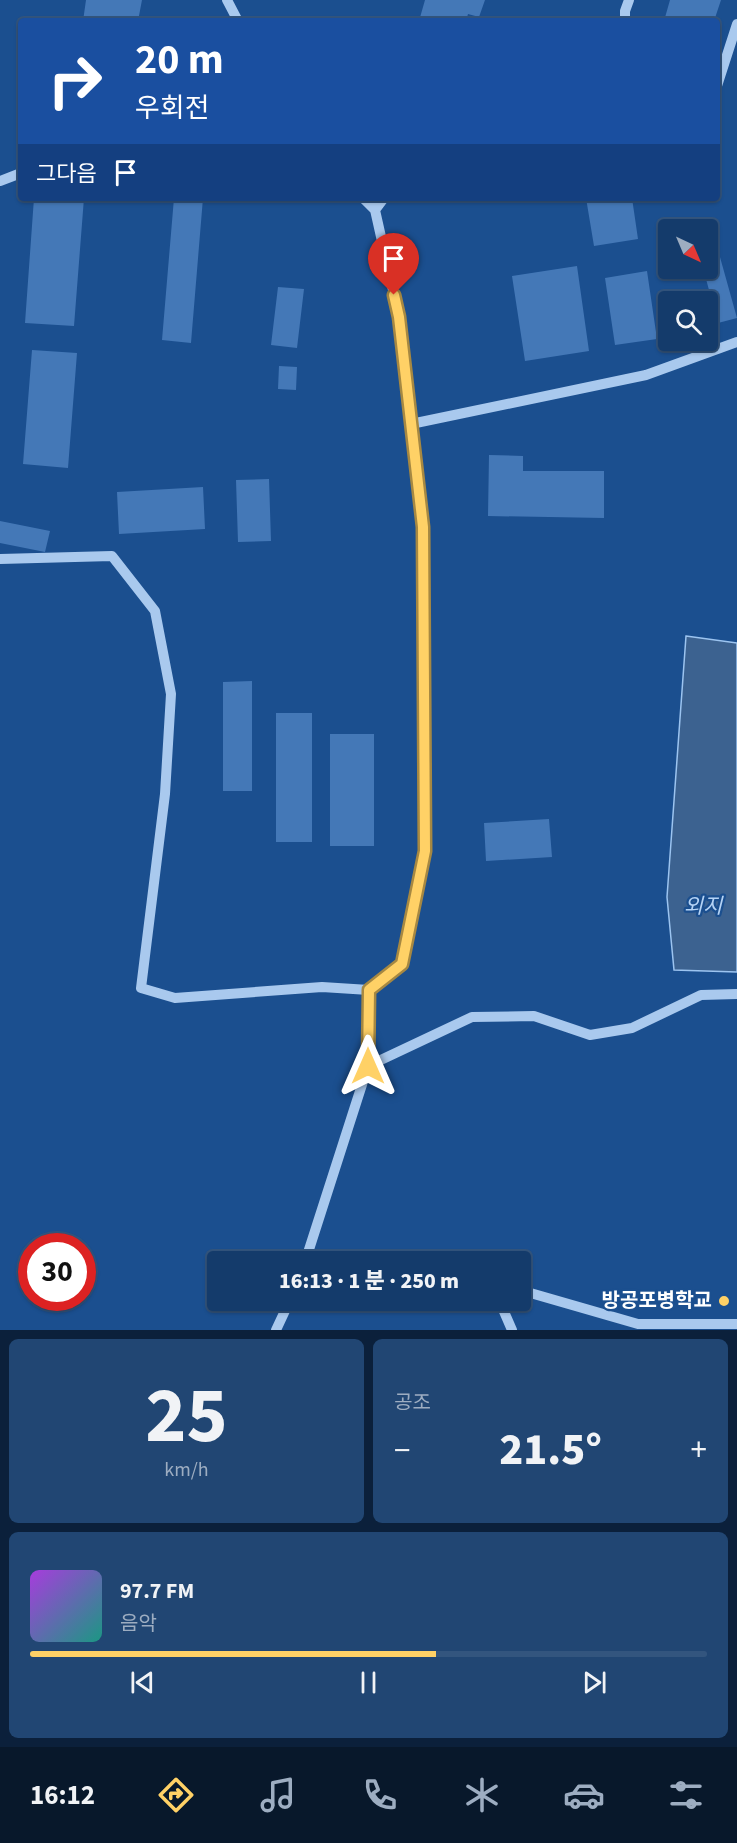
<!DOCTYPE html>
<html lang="ko">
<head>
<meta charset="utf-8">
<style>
	:root { --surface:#143b6b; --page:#214673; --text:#f1f3f6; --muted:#9dadc1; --line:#33557e; --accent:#ffd166 }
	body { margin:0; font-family:"Source Sans 3","Noto Sans KR",sans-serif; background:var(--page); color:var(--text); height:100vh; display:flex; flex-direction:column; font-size:22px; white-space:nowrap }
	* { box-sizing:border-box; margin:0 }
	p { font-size:20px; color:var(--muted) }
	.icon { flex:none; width:33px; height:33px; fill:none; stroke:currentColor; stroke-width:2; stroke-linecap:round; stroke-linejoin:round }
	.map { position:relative; height:1330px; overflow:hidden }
	.details { display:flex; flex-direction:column; gap:9px; padding:9px; background:#0b203b; flex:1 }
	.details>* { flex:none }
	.top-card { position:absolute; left:18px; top:18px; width:702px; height:183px; border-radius:6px; box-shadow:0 2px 4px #0004,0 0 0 2px var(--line); background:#1a4fa0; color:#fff; overflow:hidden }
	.needle { width:39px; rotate:136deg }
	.fabs { position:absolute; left:658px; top:219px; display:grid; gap:12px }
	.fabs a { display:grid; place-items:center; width:60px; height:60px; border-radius:6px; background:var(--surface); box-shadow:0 2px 4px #0004,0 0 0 2px var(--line); font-size:30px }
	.speed { position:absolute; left:18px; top:1233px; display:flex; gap:12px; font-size:30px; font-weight:700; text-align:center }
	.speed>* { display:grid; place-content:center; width:78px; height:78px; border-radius:50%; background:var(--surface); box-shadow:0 2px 4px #0004,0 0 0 2px var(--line); line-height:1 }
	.speed .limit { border:9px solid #d22; background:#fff; color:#111 }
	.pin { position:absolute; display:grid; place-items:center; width:51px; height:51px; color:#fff; margin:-62px -26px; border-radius:50% 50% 50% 0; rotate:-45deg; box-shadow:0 0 6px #0007 }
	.pin .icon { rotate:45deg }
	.me { position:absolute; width:66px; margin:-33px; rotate:0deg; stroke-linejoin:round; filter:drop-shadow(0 0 4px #0008) }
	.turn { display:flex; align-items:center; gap:21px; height:126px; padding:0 18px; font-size:27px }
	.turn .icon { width:78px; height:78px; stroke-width:2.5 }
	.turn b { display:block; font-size:42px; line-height:51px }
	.then { display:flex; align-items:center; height:57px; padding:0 18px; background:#0003; gap:12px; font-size:22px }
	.big { font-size:45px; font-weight:800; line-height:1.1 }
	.details .card { flex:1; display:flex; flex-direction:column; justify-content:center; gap:9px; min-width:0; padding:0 21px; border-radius:9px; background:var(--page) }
	.details .dial { align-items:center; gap:0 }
	.dial b { font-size:78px; line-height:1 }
	.song { display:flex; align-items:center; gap:18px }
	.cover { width:72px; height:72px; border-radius:9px; background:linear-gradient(135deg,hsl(280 70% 55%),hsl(170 70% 35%)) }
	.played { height:6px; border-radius:3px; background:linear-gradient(90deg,var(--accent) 60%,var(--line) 60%) }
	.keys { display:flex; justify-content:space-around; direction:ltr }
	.heat { display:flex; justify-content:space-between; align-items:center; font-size:33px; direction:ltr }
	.details .tiles { flex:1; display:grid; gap:9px; grid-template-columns:1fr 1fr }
	.card:last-child { grid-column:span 2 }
	.trip { position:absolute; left:207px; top:1251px; width:324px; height:60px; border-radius:6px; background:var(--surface); box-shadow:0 2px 4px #0004,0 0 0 2px var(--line); font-weight:800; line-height:60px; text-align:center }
	.tab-bar { display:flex; height:96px; justify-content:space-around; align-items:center; background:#08182b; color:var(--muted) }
	.tab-bar .icon { width:42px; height:42px }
	.tab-bar .selected { color:var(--accent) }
	.tab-bar b { font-size:27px; color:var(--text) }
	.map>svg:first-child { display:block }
	.water { fill:#3c6290; stroke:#9cc4f0; stroke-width:1.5 }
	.building { fill:#4478b7 }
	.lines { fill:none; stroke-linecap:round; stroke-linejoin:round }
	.minor { stroke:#a9c9ee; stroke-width:10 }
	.route-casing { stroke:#a68842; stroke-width:15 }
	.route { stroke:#ffd166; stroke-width:10 }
	.poi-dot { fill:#ffd166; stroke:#1b4f8f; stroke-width:2 }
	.labels { text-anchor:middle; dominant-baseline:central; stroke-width:4.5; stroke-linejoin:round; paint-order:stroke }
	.poi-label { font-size:20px; font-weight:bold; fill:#fff; stroke:#1b4f8f; text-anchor:end }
	.water-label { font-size:21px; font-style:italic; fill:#b5d3f5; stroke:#1b4f8f }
</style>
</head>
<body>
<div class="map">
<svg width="737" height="1330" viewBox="0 0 737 1330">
	<rect width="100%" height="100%" fill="#1b4f8f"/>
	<!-- water -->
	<path class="water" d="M686,636L737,643V972L674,970L667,897Z"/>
	<!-- building -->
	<path class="building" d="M86,0H142L138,21H83Z
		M425,0H485L479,17L468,14L466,21H419Z
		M670,0H721L714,21H664Z
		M34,198H84L74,326L25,323Z
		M174,198H203L191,343L162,340Z
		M586,198H632L638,239L594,246Z
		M713,232L737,318L718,323L703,268H708V233Z
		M577,266L589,351L525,361L512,276Z
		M647,271L657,339L615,345L605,278Z
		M278,287L304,289L297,348L271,345Z
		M32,350L77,353L68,468L23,464Z
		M279,366L297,367L296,390L278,389Z
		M489,455L523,456V471H604V518L488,516Z
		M269,479L271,541L238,542L236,480Z
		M203,487L205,529L119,534L117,492Z
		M0,521L50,531L45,552L0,543Z
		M252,681V791H223V682Z
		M276,713H312V842H276Z
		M330,734H374V846H330Z
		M549,819L552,857L486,861L484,823Z"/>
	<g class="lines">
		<!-- minor -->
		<path class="minor" d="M227,0L238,21
			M625,21V11L629,0
			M717,86L737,24
			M0,181L21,173
			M375,210L384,198
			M411,424L646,375L737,342
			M0,559L112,556L155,611L171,694L165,794L141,988L175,998L322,987L369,990
			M368,1066L472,1017L534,1016L590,1035L632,1028L701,995L737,994
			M305,1262L368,1066L369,990L402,964L425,851L423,527L399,317L375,210L363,198
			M382,1262L396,1259L416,1262
			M520,1290L638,1324H737
			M499,1300L512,1330
			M276,1330L290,1300"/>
	</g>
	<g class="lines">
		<defs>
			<path id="route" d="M368,1066L369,990L402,964L425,851L423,527L399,317L394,295"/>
		</defs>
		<!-- route casing -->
		<use href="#route" class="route-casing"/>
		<!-- route -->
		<use href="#route" class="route"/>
	</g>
	<!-- markers -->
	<circle class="poi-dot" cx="724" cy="1301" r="6"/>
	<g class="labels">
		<!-- poi labels -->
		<g class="poi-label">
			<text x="712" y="1301">방공포병학교</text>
		</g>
		<!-- water labels -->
		<g class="water-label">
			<text x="703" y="906">외지</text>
		</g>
	</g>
</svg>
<div class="fabs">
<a><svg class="needle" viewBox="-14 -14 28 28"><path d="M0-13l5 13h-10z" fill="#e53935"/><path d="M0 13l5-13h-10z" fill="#9dadc1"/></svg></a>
<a><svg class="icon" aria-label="search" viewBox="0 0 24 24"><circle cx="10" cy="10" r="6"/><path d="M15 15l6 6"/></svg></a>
</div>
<div class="speed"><div class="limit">30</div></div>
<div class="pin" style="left:394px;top:295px;background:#d93025"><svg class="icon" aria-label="arrive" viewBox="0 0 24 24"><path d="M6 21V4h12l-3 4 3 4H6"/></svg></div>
<svg class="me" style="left:368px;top:1066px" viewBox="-20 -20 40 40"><path d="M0-17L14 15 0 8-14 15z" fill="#ffd166" stroke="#fff" stroke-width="4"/></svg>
<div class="trip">16:13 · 1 분 · 250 m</div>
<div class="top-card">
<div class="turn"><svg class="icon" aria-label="right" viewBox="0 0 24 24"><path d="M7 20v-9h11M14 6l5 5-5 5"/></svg><div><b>20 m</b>우회전</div></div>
<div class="then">그다음<svg class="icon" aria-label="arrive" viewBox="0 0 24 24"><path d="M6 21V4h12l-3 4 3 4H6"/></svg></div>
</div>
</div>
<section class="details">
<div class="tiles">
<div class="card dial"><b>25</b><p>km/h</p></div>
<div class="card"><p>공조</p>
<div class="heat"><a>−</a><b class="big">21.5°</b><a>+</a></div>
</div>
<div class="card">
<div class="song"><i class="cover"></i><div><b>97.7 FM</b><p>음악</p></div></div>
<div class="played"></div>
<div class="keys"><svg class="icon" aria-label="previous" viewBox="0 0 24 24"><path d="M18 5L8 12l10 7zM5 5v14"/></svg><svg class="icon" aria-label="pause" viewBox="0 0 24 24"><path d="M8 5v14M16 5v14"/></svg><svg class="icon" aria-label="next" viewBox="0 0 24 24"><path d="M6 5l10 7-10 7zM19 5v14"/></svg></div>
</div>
</div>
</section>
<nav class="tab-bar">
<b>16:12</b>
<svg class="icon selected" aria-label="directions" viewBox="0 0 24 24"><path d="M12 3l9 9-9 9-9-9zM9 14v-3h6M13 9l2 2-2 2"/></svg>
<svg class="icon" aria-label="music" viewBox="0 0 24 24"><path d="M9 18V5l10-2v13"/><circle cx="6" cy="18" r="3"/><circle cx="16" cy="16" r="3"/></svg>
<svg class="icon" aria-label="phone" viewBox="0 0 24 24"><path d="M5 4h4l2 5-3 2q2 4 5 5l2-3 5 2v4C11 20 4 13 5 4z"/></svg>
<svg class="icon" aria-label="climate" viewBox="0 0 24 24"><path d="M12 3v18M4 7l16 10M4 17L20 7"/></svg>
<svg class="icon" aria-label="car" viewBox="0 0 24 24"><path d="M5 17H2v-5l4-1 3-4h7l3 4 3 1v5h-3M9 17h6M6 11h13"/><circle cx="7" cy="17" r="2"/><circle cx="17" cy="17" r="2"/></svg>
<svg class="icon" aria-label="filters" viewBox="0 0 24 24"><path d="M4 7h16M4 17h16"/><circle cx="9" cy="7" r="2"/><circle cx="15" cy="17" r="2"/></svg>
</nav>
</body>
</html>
